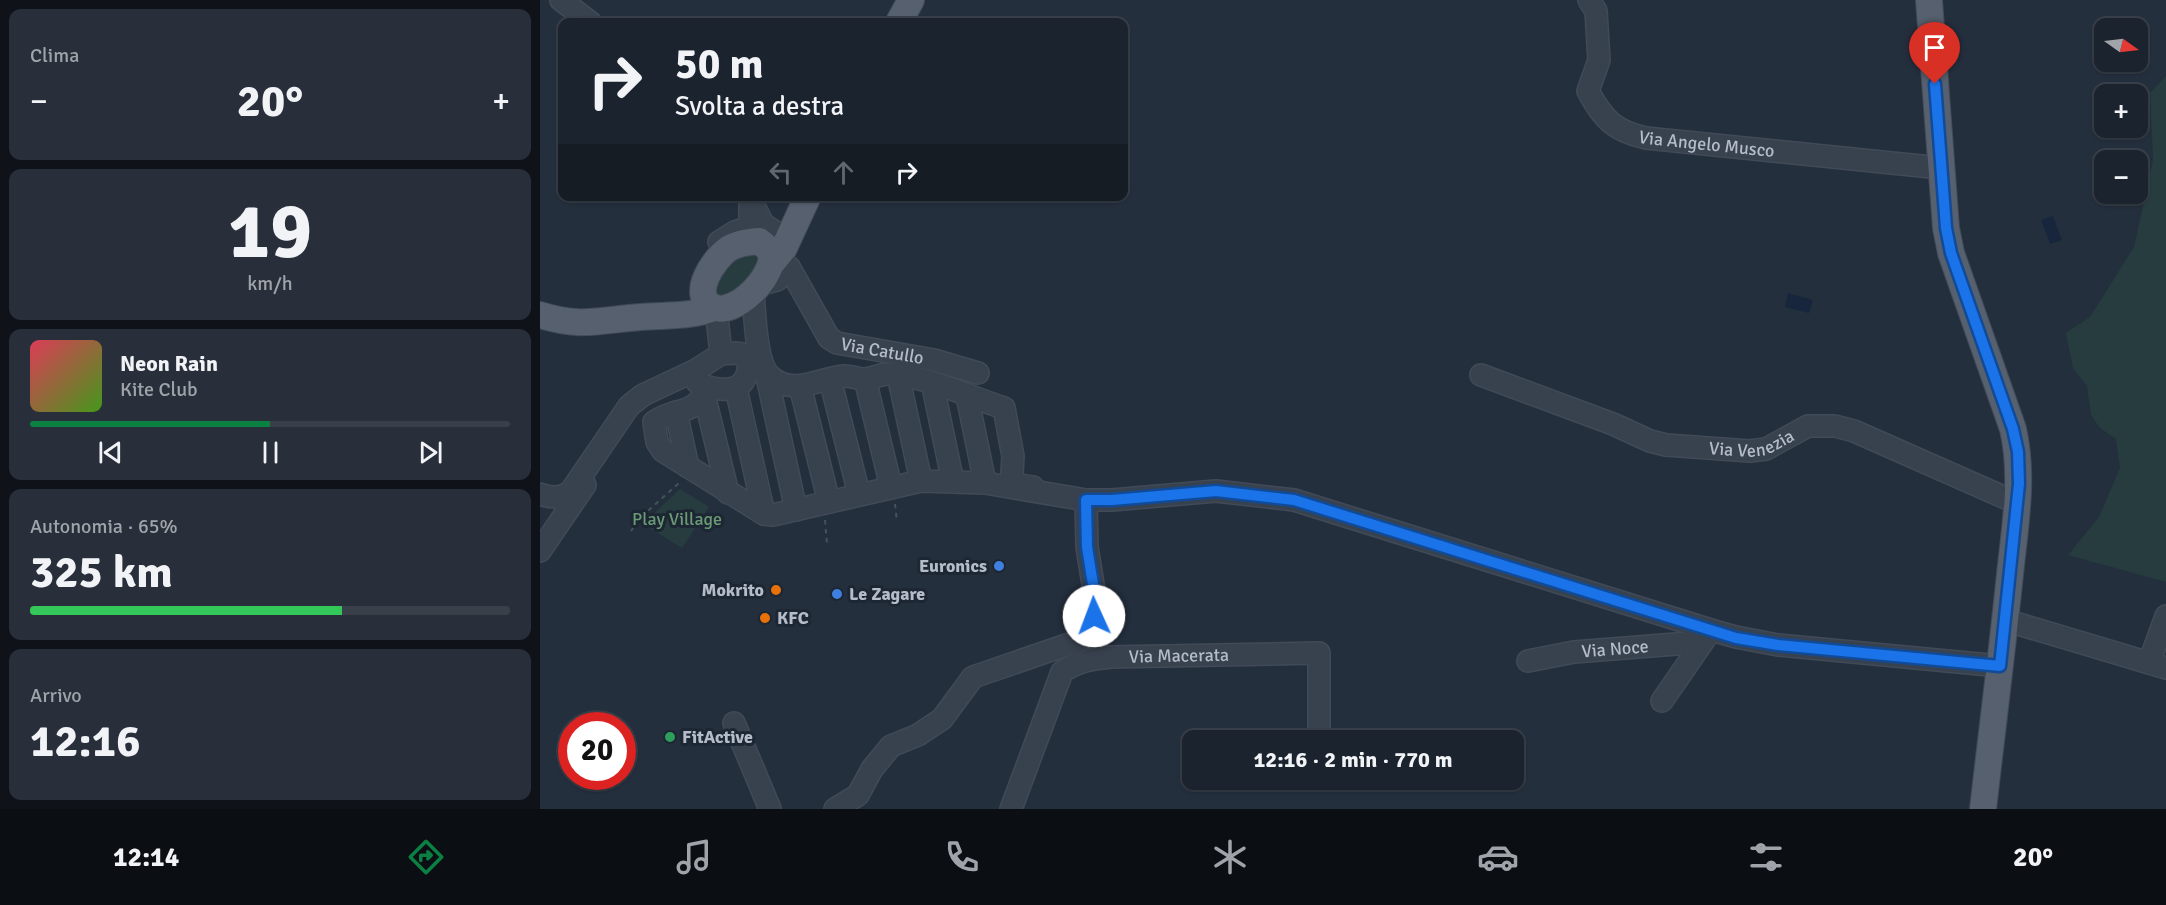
<!DOCTYPE html>
<html lang="it">
<head>
<meta charset="utf-8">
<style>
	:root { --surface:#1b232e; --page:#282f3a; --text:#f1f3f6; --muted:#a0a4aa; --line:#39404a; --accent:#0b8043 }
	body { margin:0; font-family:Signika,sans-serif; background:var(--page); color:var(--text); height:100vh; display:flex; flex-direction:column; font-size:22px; white-space:nowrap }
	* { box-sizing:border-box; margin:0 }
	p { font-size:20px; color:var(--muted) }
	.icon { flex:none; width:33px; height:33px; fill:none; stroke:currentColor; stroke-width:2; stroke-linecap:round; stroke-linejoin:round }
	.map { position:relative; flex:1; overflow:hidden }
	.panel { display:flex; flex-direction:column; gap:9px; padding:9px; background:#0f1319; width:540px }
	.panel>* { flex:none }
	.banner { position:absolute; left:18px; top:18px; width:570px; height:183px; border-radius:12px; box-shadow:0 2px 4px #0004,0 0 0 2px var(--line); background:#1b232e; color:var(--text); overflow:hidden }
	.needle { width:39px; rotate:104deg }
	.buttons { position:absolute; left:1554px; top:18px; display:grid; gap:12px }
	.buttons a { display:grid; place-items:center; width:54px; height:54px; border-radius:12px; background:var(--surface); box-shadow:0 2px 4px #0004,0 0 0 2px var(--line); font-size:30px }
	.speed { position:absolute; left:18px; top:712px; display:flex; gap:12px; font-size:30px; font-weight:700; text-align:center }
	.speed>* { display:grid; place-content:center; width:78px; height:78px; border-radius:50%; background:var(--surface); box-shadow:0 2px 4px #0004,0 0 0 2px var(--line); line-height:1 }
	.speed .limit { border:9px solid #d22; background:#fff; color:#111 }
	.pin { position:absolute; display:grid; place-items:center; width:51px; height:51px; color:#fff; margin:-62px -26px; border-radius:50% 50% 50% 0; rotate:-45deg; box-shadow:0 0 6px #0007 }
	.pin .icon { rotate:45deg }
	.me { position:absolute; width:66px; margin:-33px; rotate:358deg; stroke-linejoin:round; filter:drop-shadow(0 0 4px #0008) }
	.turn { display:flex; align-items:center; gap:21px; height:126px; padding:0 18px; font-size:27px }
	.turn .icon { width:78px; height:78px; stroke-width:2.5 }
	.turn b { display:block; font-size:42px; line-height:51px }
	.lanes { display:flex; align-items:center; height:57px; padding:0 18px; background:#0003; justify-content:center; gap:30px; direction:ltr }
	.lanes .off { opacity:.35 }
	.big { font-size:45px; font-weight:700; line-height:1.1 }
	.panel .tile { flex:1; display:flex; flex-direction:column; justify-content:center; gap:9px; min-width:0; padding:0 21px; border-radius:12px; background:var(--page) }
	.panel .dial { align-items:center; gap:0 }
	.dial b { font-size:78px; line-height:1 }
	.song { display:flex; align-items:center; gap:18px }
	.cover { width:72px; height:72px; border-radius:9px; background:linear-gradient(135deg,hsl(350 70% 55%),hsl(100 70% 35%)) }
	.played { height:6px; border-radius:3px; background:linear-gradient(90deg,var(--accent) 50%,var(--line) 50%) }
	.keys { display:flex; justify-content:space-around; direction:ltr }
	.heat { display:flex; justify-content:space-between; align-items:center; font-size:33px; direction:ltr }
	.charge { height:9px; border-radius:4px; background:linear-gradient(90deg,#34c759 65%,var(--line) 0) }
	.trip { position:absolute; left:642px; top:730px; width:342px; height:60px; border-radius:12px; background:var(--surface); box-shadow:0 2px 4px #0004,0 0 0 2px var(--line); font-weight:700; line-height:60px; text-align:center }
	.menu { display:flex; height:96px; justify-content:space-around; align-items:center; background:#0b0e12; color:var(--muted) }
	.menu .icon { width:42px; height:42px }
	.menu .on { color:var(--accent) }
	.menu b { font-size:27px; color:var(--text) }
	main { display:flex; flex:1; min-height:0 }
	.map>svg:first-child { display:block }
	.green { fill:#263c3f }
	.water { fill:#17263c }
	.lines { fill:none; stroke-linecap:round; stroke-linejoin:round }
	.minor-casing { stroke:#414a57; stroke-width:24 }
	.major-casing { stroke:#414a57; stroke-width:28 }
	.path { stroke:#3f5557; stroke-width:2; stroke-dasharray:4.5 4.5; stroke-linecap:butt }
	.minor { stroke:#38414e; stroke-width:21 }
	.major { stroke:#56606e; stroke-width:26 }
	.route-casing { stroke:#114b97; stroke-width:15 }
	.route { stroke:#1a73e8; stroke-width:10 }
	.shop-dot { fill:#3f7fe0; stroke:#1d2633; stroke-width:2 }
	.food-dot { fill:#e8710a; stroke:#1d2633; stroke-width:2 }
	.leisure-dot { fill:#2e9e5b; stroke:#1d2633; stroke-width:2 }
	.labels { text-anchor:middle; dominant-baseline:central; stroke-width:6; stroke-linejoin:round; paint-order:stroke }
	.street-label { font-size:18px; fill:#b4bcc9; stroke:#1d2633 }
	.park-label { font-size:18px; fill:#6b9a76; stroke:#1d2633 }
	.poi-label { font-size:18px; font-weight:bold; fill:#b4bcc9; stroke:#1d2633; text-anchor:start }
</style>
</head>
<body>
<main>
<section class="panel">
<div class="tile"><p>Clima</p>
<div class="heat"><a>−</a><b class="big">20°</b><a>+</a></div>
</div>
<div class="tile dial"><b>19</b><p>km/h</p></div>
<div class="tile">
<div class="song"><i class="cover"></i><div><b>Neon Rain</b><p>Kite Club</p></div></div>
<div class="played"></div>
<div class="keys"><svg class="icon" aria-label="previous" viewBox="0 0 24 24"><path d="M18 5L8 12l10 7zM5 5v14"/></svg><svg class="icon" aria-label="pause" viewBox="0 0 24 24"><path d="M8 5v14M16 5v14"/></svg><svg class="icon" aria-label="next" viewBox="0 0 24 24"><path d="M6 5l10 7-10 7zM19 5v14"/></svg></div>
</div>
<div class="tile"><p>Autonomia · 65%</p><b class="big">325 km</b><div class="charge"></div></div>
<div class="tile"><p>Arrivo</p><b class="big">12:16</b></div>
</section>
<div class="map">
<svg width="1626" height="809" viewBox="0 0 1626 809">
	<rect width="100%" height="100%" fill="#242f3e"/>
	<!-- green -->
	<path class="green" d="M1626,76V582L1528,555L1559,517L1580,468L1576,439L1560,428L1551,415L1547,386L1533,368L1526,333L1550,317L1594,247L1613,160L1610,93Z
		M213,252L222,257L208,281L185,299L174,298C175,292 175,284 176,278C180,264 200,255 213,252Z
		M140,489L169,507L142,548L103,524Z"/>
	<!-- water -->
	<path class="water" d="M1513,216L1522,240L1510,244L1501,220Z
		M1248,293L1273,300L1269,313L1245,307Z"/>
	<g class="lines">
		<defs>
			<g id="minor">
				<path d="M21,0L50,22"/>
				<path id="s1" d="M1049,0L1056,11L1059,60L1048,91C1063,119 1074,131 1106,138L1401,168"/>
				<path d="M212,202L223,224L234,231"/>
				<path d="M179,242L195,232L210,227V197"/>
				<path id="s2" d="M221,284L237,280L249,267L289,338L297,343L394,360L438,373"/>
				<path d="M213,292C215,312 215,363 230,376C252,397 279,378 304,376C310,376 317,378 323,379C332,379 341,373 350,374C389,377 427,396 464,408L473,456L472,474L474,481L480,485L493,487"/>
				<path d="M176,308L181,354"/>
				<path d="M195,353L203,354C213,362 208,382 196,387C186,392 166,388 157,382L156,370L181,354Z"/>
				<path d="M226,372L256,510"/>
				<path d="M358,375L381,481"/>
				<path id="s3" d="M941,375L1073,424L1110,441L1126,445L1210,451L1226,449L1268,426H1295L1314,431L1477,503"/>
				<path d="M290,379L319,494"/>
				<path d="M325,379L351,487"/>
				<path d="M392,382L413,482"/>
				<path d="M162,386L188,493"/>
				<path d="M260,386L289,502"/>
				<path d="M196,388L224,514"/>
				<path d="M164,394C151,416 132,408 114,422L117,442L123,451L224,514L233,515L381,481L445,483L546,500H572L676,491L754,500L1171,630"/>
				<path d="M427,396L445,483"/>
				<path d="M136,412L148,467"/>
				<path d="M0,494C11,498 22,499 31,491L89,406L103,395L156,370"/>
				<path d="M0,551L45,485"/>
				<path d="M1465,620L1626,668"/>
				<path id="s4" d="M988,661L1034,652L1162,642"/>
				<path d="M1609,663L1626,616"/>
				<path d="M1122,701L1171,630L1196,637L1238,645L1460,666"/>
				<path d="M194,723L230,809"/>
				<path d="M295,809L318,795L332,769L351,746L378,735L402,719L433,677L538,641L553,630L556,603L547,547L546,500"/>
				<path id="s5" d="M471,809L522,672C537,661 552,659 570,657L779,653V741"/>
			</g>
			<path id="major" d="M1389,0L1406,228L1411,253L1473,429C1484,477 1475,526 1470,574C1462,652 1452,731 1443,809
				M359,22L371,0
				M219,241C224,245 229,248 231,254C235,277 194,317 173,307C149,295 174,259 188,249C197,243 208,242 219,241Z
				M231,264L244,248L268,196
				M0,315C42,328 60,320 101,317C126,315 151,317 174,308"/>
		</defs>
		<!-- minor casing -->
		<use href="#minor" class="minor-casing"/>
		<!-- major casing -->
		<use href="#major" class="major-casing"/>
		<!-- path -->
		<path class="path" d="M355,504L357,522
			M285,520L287,544
			M91,531L99,519L140,482"/>
		<!-- minor -->
		<use href="#minor" class="minor"/>
		<!-- major -->
		<use href="#major" class="major"/>
	</g>
	<g class="lines">
		<defs>
			<path id="route" d="M554,616L556,603L547,547L546,500H572L676,491L754,500L1196,638L1238,645L1460,666L1479,484L1478,452L1473,429L1411,253L1406,228L1395,84"/>
		</defs>
		<!-- route casing -->
		<use href="#route" class="route-casing"/>
		<!-- route -->
		<use href="#route" class="route"/>
	</g>
	<!-- markers -->
	<g class="shop-dot">
		<circle cx="459" cy="566" r="6"/>
		<circle cx="297" cy="594" r="6"/>
	</g>
	<g class="food-dot">
		<circle cx="236" cy="590" r="6"/>
		<circle cx="225" cy="618" r="6"/>
	</g>
	<circle class="leisure-dot" cx="130" cy="737" r="6"/>
	<g class="labels">
		<!-- street labels -->
		<g class="street-label">
			<text stroke="none"><textPath href="#s1" startOffset="234">Via Angelo Musco</textPath></text>
			<text stroke="none"><textPath href="#s2" startOffset="171">Via Catullo</textPath></text>
			<text stroke="none"><textPath href="#s3" startOffset="285">Via Venezia</textPath></text>
			<text stroke="none"><textPath href="#s4" startOffset="88">Via Noce</textPath></text>
			<text stroke="none"><textPath href="#s5" startOffset="266">Via Macerata</textPath></text>
		</g>
		<!-- park labels -->
		<g class="park-label">
			<text x="137" y="519">Play Village</text>
		</g>
		<!-- poi labels -->
		<g class="poi-label">
			<text x="447" y="566" text-anchor="end">Euronics</text>
			<text x="224" y="590" text-anchor="end">Mokrito</text>
			<text x="309" y="594">Le Zagare</text>
			<text x="237" y="618">KFC</text>
			<text x="142" y="737">FitActive</text>
		</g>
	</g>
</svg>
<div class="buttons">
<a><svg class="needle" viewBox="-14 -14 28 28"><path d="M0-13l5 13h-10z" fill="#e53935"/><path d="M0 13l5-13h-10z" fill="#a0a4aa"/></svg></a>
<a>+</a>
<a>−</a>
</div>
<div class="speed"><div class="limit">20</div></div>
<div class="pin" style="left:1395px;top:84px;background:#d93025"><svg class="icon" aria-label="arrive" viewBox="0 0 24 24"><path d="M6 21V4h12l-3 4 3 4H6"/></svg></div>
<svg class="me" style="left:554px;top:616px" viewBox="-20 -20 40 40"><circle r="19" fill="#fff"/><path d="M0-13L10 11 0 6-10 11z" fill="#1a73e8"/></svg>
<div class="trip">12:16 · 2 min · 770 m</div>
<div class="banner">
<div class="turn"><svg class="icon" aria-label="right" viewBox="0 0 24 24"><path d="M7 20v-9h11M14 6l5 5-5 5"/></svg><div><b>50 m</b>Svolta a destra</div></div>
<div class="lanes"><svg class="icon off" aria-label="left" viewBox="0 0 24 24"><path d="M17 20v-9H6M10 6l-5 5 5 5"/></svg><svg class="icon off" aria-label="ahead" viewBox="0 0 24 24"><path d="M12 20V5M6 11l6-6 6 6"/></svg><svg class="icon" aria-label="right" viewBox="0 0 24 24"><path d="M7 20v-9h11M14 6l5 5-5 5"/></svg></div>
</div>
</div>
</main>
<nav class="menu">
<b>12:14</b>
<svg class="icon on" aria-label="directions" viewBox="0 0 24 24"><path d="M12 3l9 9-9 9-9-9zM9 14v-3h6M13 9l2 2-2 2"/></svg>
<svg class="icon" aria-label="music" viewBox="0 0 24 24"><path d="M9 18V5l10-2v13"/><circle cx="6" cy="18" r="3"/><circle cx="16" cy="16" r="3"/></svg>
<svg class="icon" aria-label="phone" viewBox="0 0 24 24"><path d="M5 4h4l2 5-3 2q2 4 5 5l2-3 5 2v4C11 20 4 13 5 4z"/></svg>
<svg class="icon" aria-label="climate" viewBox="0 0 24 24"><path d="M12 3v18M4 7l16 10M4 17L20 7"/></svg>
<svg class="icon" aria-label="car" viewBox="0 0 24 24"><path d="M5 17H2v-5l4-1 3-4h7l3 4 3 1v5h-3M9 17h6M6 11h13"/><circle cx="7" cy="17" r="2"/><circle cx="17" cy="17" r="2"/></svg>
<svg class="icon" aria-label="filters" viewBox="0 0 24 24"><path d="M4 7h16M4 17h16"/><circle cx="9" cy="7" r="2"/><circle cx="15" cy="17" r="2"/></svg>
<b>20°</b>
</nav>
</body>
</html>
